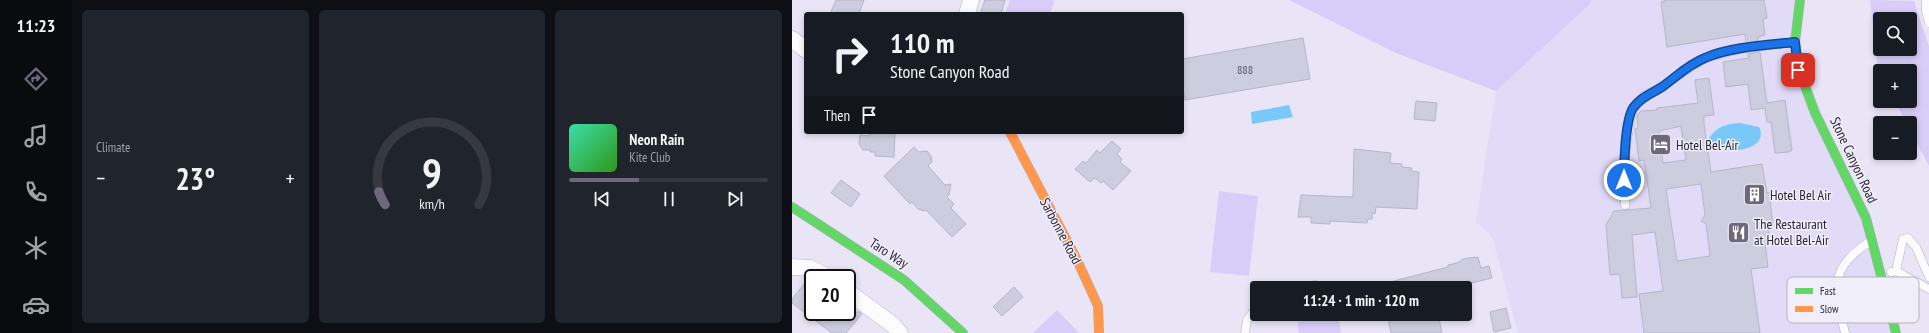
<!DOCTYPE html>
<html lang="en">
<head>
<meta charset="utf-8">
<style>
	:root { --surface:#171b24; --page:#20242c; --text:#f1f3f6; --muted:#9ea1a6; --line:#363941; --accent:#6d687c }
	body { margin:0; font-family:"PT Sans Narrow",sans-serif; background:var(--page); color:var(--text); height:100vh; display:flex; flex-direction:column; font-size:15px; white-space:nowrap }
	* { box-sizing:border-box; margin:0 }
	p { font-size:13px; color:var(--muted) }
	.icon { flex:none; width:22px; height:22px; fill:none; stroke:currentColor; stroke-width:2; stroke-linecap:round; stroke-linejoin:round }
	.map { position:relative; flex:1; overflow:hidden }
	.drawer { display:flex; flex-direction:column; gap:10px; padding:10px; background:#0d0f14; width:720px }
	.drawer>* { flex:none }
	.banner { position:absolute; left:12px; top:12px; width:380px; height:122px; border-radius:4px; box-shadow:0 2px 6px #0003; background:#171b24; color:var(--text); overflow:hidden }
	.fabs { position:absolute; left:1081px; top:12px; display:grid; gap:8px }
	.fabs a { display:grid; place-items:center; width:44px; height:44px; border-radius:4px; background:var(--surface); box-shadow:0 2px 6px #0003; font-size:20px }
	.speed { position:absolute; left:12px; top:269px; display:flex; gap:8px; font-size:20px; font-weight:700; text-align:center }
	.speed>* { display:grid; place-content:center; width:52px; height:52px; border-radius:50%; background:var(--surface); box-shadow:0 2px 6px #0003; line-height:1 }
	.speed .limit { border:2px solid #111; border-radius:6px; background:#fff; color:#111 }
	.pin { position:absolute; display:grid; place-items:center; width:34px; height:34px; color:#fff; margin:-17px; border-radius:8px; box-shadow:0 2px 6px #0006 }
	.me { position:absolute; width:44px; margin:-22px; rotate:0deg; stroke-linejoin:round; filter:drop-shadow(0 0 3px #0008) }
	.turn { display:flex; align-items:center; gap:14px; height:84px; padding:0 20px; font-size:18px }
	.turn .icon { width:52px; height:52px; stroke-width:2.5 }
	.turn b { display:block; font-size:28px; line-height:34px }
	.then { display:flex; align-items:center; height:38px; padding:0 20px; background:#0003; gap:8px; font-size:15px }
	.big { font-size:30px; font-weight:600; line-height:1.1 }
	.drawer .widget { flex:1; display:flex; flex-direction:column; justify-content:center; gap:6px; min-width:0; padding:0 14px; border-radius:6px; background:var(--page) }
	.drawer .dial { align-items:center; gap:0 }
	.dial svg { height:104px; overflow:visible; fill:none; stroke:var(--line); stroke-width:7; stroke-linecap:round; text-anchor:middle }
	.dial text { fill:var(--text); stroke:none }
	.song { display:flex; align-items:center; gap:12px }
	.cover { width:48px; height:48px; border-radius:6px; background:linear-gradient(135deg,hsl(160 70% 55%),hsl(110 70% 35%)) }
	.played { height:4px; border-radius:2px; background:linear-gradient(90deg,var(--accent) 35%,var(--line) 35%) }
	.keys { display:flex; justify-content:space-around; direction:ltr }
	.heat { display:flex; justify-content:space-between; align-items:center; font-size:22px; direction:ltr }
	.drawer .tiles { flex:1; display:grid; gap:10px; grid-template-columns:repeat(3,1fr) }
	.trip { position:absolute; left:458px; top:281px; width:222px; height:40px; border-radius:4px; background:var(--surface); box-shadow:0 2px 6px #0003; font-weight:600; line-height:40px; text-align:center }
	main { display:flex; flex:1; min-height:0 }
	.dock { display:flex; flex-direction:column; width:72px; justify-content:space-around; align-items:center; background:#090b0e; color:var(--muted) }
	.dock .icon { width:28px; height:28px }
	.dock .active { color:var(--accent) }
	.dock b { font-size:18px; color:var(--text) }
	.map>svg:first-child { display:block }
	.built { fill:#e1dbf7 }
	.green { fill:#d7cdf8; fill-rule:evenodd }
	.water { fill:#7ac8f7 }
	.building { fill:#cdcddf; stroke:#b6b6c7; fill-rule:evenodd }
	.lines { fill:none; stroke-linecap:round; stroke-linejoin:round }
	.lane-casing { stroke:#b4b0c1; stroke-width:9 }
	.street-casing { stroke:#b4b0c1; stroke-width:17 }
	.fast-casing { stroke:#b4b0c1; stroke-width:10 }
	.slow-casing { stroke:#b4b0c1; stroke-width:10 }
	.lane { stroke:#fcfbfe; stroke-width:8 }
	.street { stroke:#fcfbfe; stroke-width:16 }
	.fast { stroke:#63d668; stroke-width:9 }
	.slow { stroke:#ff974d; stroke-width:9 }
	.route-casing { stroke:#114b97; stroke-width:10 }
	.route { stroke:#1a73e8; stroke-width:7 }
	.labels { text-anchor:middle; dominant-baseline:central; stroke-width:3; stroke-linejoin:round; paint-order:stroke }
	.number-label { font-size:12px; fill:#545063 }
	.poi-label { font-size:14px; fill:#2a2539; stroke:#f0eef9; text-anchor:start }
	.street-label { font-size:14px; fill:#2a2539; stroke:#f0eef9 }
	.key { fill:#f0eef9; stroke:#b5b2bf; stroke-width:1 }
	.key-label { font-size:11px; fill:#2a2539 }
</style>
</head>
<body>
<main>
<nav class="dock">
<b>11:23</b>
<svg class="icon active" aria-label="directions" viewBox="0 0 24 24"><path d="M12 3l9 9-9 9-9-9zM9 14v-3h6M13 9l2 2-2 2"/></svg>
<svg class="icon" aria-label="music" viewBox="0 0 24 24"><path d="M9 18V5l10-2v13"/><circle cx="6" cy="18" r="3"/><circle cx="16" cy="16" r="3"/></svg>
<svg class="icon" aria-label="phone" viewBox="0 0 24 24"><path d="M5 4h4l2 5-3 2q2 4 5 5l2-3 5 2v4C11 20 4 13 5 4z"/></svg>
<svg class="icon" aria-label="climate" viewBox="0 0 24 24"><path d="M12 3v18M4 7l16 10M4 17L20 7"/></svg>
<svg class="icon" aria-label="car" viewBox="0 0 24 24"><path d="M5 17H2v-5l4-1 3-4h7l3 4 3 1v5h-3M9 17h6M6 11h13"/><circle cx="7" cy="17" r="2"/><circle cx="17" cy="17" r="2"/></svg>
</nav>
<section class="drawer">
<div class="tiles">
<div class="widget"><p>Climate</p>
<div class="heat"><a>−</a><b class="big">23°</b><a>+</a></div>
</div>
<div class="widget dial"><svg viewBox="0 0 100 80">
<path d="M14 69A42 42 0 1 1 86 69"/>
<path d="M14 69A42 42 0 0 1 9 59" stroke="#6d687c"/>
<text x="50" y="56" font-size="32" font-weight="700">9</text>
<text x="50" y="72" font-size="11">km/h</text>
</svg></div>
<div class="widget">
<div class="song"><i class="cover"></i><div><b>Neon Rain</b><p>Kite Club</p></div></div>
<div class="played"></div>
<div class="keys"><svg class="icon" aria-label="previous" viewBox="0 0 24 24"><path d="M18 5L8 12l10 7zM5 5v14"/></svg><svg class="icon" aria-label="pause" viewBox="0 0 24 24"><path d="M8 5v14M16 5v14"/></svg><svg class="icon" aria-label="next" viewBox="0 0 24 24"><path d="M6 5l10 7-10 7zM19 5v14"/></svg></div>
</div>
</div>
</section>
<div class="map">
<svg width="1137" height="333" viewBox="0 0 1137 333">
	<rect width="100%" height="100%" fill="#e9e5f7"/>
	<!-- built -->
	<path class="built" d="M799,0H1008L1002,46L1061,188L1104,333H726L700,237L684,222L704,91L797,5Z"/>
	<!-- green -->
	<path class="green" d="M218,0H261L262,3L258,14H213Z
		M497,0H799L797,5L704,91L604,53Z
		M1078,0L1122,1L1137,46V166L1118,130V123H1114L1103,101H1118V71H1088V74L1086,69ZM1088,19H1118V49H1088Z
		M427,191L466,196L457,276L418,272Z
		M265,310L287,333H241Z
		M504,314H546L549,333H507Z"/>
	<!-- water -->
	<path class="water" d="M497,105L501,117L460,124L459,112Z
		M948,123L967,127C979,150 931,159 917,139C924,126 935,124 948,123Z"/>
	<!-- building -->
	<path class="building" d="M44,0H72L67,14H38Z
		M193,0H213L209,14H188Z
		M872,0H972L975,18L971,19L973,35L966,37V41L954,43L953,34L875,47L869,2H872Z
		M511,38L518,79L393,100L390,85V59Z
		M968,52L975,103L993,100L1000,150L997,152L983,153L979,122H975L973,108L959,110L956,84L934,87L931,62L957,58L956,54Z
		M917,78L922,115L912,116V124L919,172L970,164L975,193L977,192L981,226L976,227L978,242L973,243L976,267L959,269L968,333H852L847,294L871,291L863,232L840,235L845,297L830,298L828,274L818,275L814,225L822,211L859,208L852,160L847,161L843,129L846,128L845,115L849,111L865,110V108L906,103L903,80ZM889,126L894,160L871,163L867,131ZM909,184L913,215L909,221L914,224L918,256L885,261L874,189Z
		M624,101L645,103L643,121L622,119Z
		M77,132H103L102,157L83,156V152H78V150H71L67,144L68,135L77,136Z
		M320,141L329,149L325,154L330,159L328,162L339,171L321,190L311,181L309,183L303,178L298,182L283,169L291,161L294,163L305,150L308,153Z
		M122,147L127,152L135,151L139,156L140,162L136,166L153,185L159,184L157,195L155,197L162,204L159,208L174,224L160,237L134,210L132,211L126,209L120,202L118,204L92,176Z
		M562,149L599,153L598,163L610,164V167L620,168L619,171L627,172L625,209L584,207L583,214L580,213V219H576L575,223L538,221V224L519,223V217H506L509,195L561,197Z
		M49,180L68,194L59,207L39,193Z
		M683,257V258L686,257L689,268L697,266L700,278L671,285V288H595L594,283L656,267V265L665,263L671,259Z
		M17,278L21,280V312H67L70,314L54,333H40L0,303V299Z
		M222,287L231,297L210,316L201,307Z
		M714,308L719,328L702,332L698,312Z
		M595,314H646L650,333H599Z"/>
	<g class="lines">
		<defs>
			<path id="lane" d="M1134,0V11L1137,23
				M833,205V153L838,122L841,109L853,95L869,87L913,58L948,49L1002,42
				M1104,271L1111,239L1116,238L1124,247L1137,277
				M1099,272L1104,271L1137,289
				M497,288L523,285L544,288
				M453,333L455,320L465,307
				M1053,333C1043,290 1035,268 1079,241"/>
			<path id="street" d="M175,14L179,0
				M0,39L14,50
				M0,267L18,268L38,278
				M55,291L101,325L108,333"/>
			<path id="fast" d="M1008,0L1003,42L1007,70L1023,113L1074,218L1104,333
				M0,207L112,280L171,333"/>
			<path id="slow" d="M218,132L285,260L306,306L307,333"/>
		</defs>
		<!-- lane casing -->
		<use href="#lane" class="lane-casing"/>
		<!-- street casing -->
		<use href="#street" class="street-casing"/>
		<!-- fast casing -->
		<use href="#fast" class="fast-casing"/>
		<!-- slow casing -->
		<use href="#slow" class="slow-casing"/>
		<!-- lane -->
		<use href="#lane" class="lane"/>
		<!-- street -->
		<use href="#street" class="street"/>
		<!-- fast -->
		<use href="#fast" class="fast"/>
		<!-- slow -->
		<use href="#slow" class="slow"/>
	</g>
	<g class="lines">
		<defs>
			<path id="route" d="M832,180C832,165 833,121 841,108C849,97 859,94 870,87C884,77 897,64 913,58C937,47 976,45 1003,42L1006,70"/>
		</defs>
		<!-- route casing -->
		<use href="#route" class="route-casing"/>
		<!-- route -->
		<use href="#route" class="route"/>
	</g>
	<!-- icons -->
	<defs>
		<symbol id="hotel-square" viewBox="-11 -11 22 22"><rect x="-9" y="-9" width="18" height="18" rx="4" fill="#6d687c" stroke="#f0eef9"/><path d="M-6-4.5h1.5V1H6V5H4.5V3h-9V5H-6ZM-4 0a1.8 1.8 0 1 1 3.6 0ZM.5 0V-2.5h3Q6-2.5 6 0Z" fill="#fff"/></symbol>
		<symbol id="building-square" viewBox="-11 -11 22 22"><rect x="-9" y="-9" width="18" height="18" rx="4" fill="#6d687c" stroke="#f0eef9"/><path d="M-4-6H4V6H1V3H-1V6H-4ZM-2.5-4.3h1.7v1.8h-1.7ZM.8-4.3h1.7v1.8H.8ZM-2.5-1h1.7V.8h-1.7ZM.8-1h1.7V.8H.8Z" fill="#fff"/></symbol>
		<symbol id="restaurant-square" viewBox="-11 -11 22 22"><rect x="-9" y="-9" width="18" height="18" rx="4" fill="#6d687c" stroke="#f0eef9"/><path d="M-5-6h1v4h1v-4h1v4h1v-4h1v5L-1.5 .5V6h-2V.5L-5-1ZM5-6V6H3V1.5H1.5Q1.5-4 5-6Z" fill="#fff"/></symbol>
	</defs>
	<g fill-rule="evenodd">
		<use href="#hotel-square" x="856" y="132" width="25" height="25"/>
		<use href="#building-square" x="950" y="182" width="25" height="25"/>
		<use href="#restaurant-square" x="934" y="220" width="25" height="25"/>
	</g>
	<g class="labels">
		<!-- number labels -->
		<g class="number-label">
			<text x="453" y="69">888</text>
		</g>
		<!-- poi labels -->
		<g class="poi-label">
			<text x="884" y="145">Hotel Bel-Air</text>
			<text x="978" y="195">Hotel Bel Air</text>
			<text x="962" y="224">The Restaurant<tspan x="962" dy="16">at Hotel Bel-Air</tspan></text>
		</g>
		<!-- street labels -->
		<g class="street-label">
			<text transform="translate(1062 160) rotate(65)">Stone Canyon Road</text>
			<text transform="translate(269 231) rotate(62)">Sarbonne Road</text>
			<text transform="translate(97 253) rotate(33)">Taro Way</text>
		</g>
	</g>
	<!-- legend -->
	<rect x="995" y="277" width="132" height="46" rx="6" class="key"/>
	<rect x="1003" y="288" width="18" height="6" fill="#63d668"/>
	<rect x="1003" y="306" width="18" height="6" fill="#ff974d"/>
	<g class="key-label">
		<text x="1028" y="295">Fast</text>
		<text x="1028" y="313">Slow</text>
	</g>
</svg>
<div class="fabs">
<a><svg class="icon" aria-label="search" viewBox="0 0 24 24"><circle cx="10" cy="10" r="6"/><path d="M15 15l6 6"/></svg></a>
<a>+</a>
<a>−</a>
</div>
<div class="speed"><div class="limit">20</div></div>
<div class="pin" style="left:1006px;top:70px;background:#d93025"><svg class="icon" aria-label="arrive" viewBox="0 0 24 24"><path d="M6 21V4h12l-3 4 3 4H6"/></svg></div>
<svg class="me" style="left:832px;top:180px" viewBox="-20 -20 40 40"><circle r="17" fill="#1a73e8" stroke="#fff" stroke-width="3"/><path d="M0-11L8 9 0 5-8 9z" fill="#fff"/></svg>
<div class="trip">11:24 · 1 min · 120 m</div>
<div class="banner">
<div class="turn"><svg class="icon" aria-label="right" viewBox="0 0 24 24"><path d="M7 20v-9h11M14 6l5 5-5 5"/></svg><div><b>110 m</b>Stone Canyon Road</div></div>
<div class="then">Then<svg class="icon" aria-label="arrive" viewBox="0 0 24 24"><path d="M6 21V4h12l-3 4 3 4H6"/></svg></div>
</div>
</div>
</main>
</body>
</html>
